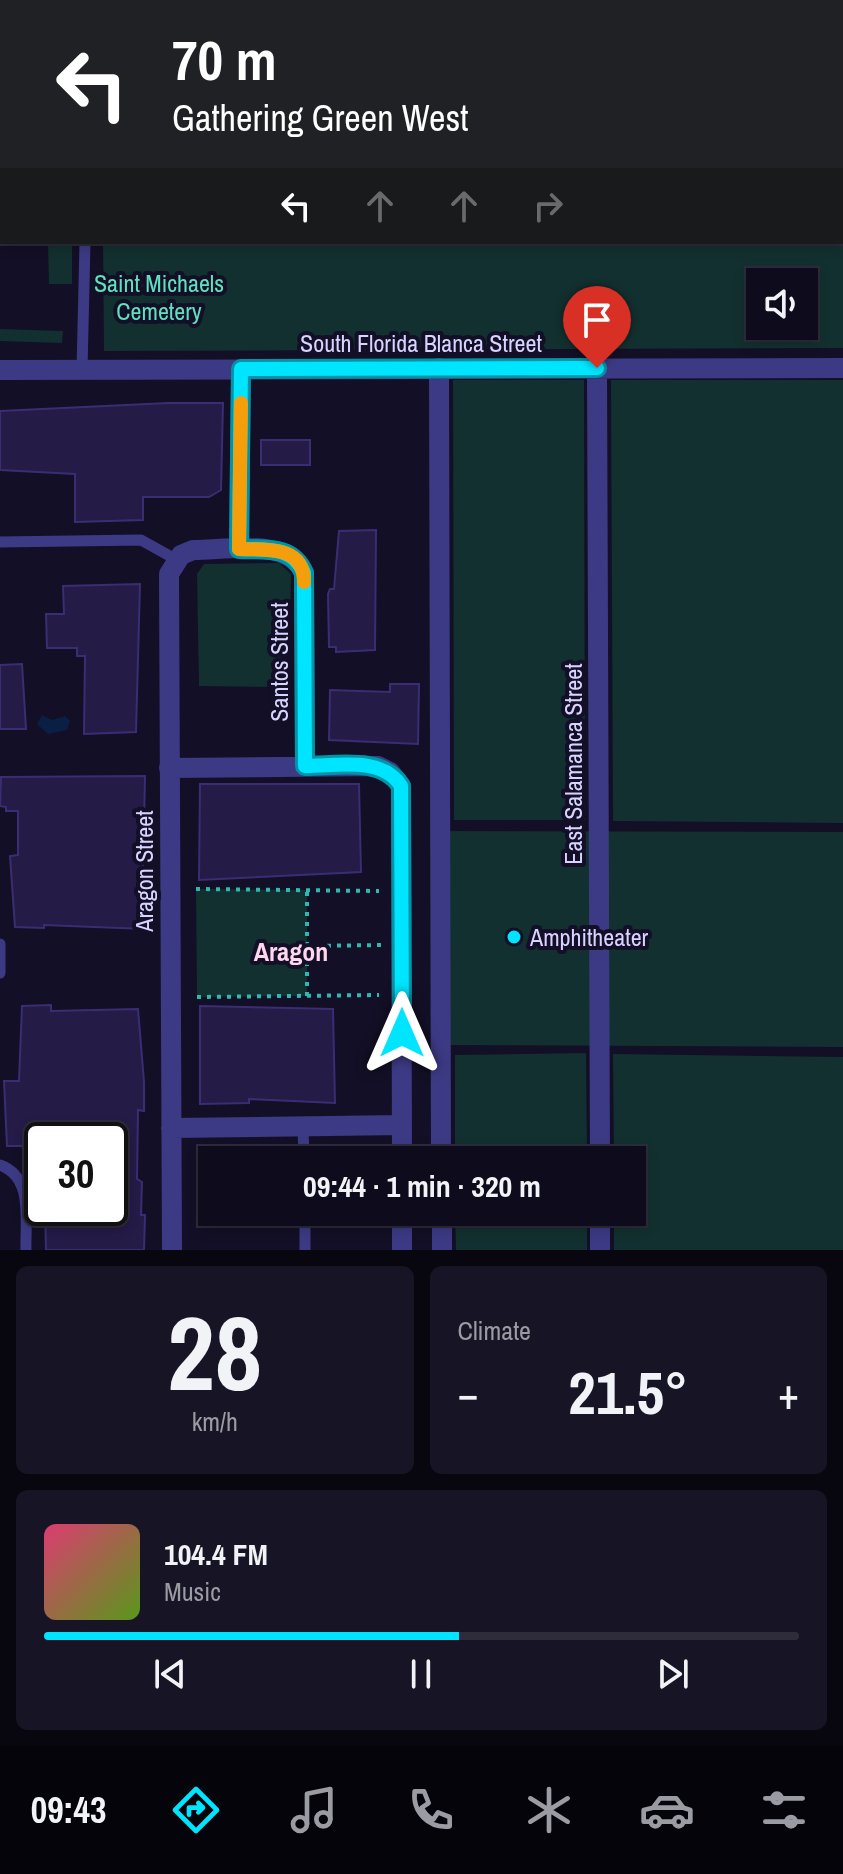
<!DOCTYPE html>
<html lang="en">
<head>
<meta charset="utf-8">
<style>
	:root { --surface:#0e0b1c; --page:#171425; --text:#f1f3f6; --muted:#9b9ba3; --line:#2e2b3b; --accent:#00e5ff }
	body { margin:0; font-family:"Archivo Narrow",sans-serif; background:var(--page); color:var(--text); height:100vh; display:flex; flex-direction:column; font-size:30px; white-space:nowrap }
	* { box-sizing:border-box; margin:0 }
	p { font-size:26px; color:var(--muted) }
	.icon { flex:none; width:44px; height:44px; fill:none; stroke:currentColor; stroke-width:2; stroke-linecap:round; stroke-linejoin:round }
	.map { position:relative; height:1250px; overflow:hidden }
	.panel { display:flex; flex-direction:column; gap:16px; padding:16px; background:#08060f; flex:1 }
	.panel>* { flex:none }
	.top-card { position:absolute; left:0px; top:0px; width:844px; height:244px; box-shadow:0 4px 12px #0003,0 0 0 2px var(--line); background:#202124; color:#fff; overflow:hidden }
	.tools { position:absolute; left:746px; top:268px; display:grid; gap:16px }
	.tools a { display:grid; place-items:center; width:72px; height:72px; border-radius:0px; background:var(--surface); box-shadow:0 4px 12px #0003,0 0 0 2px var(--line); font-size:40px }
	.speed { position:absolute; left:24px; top:1122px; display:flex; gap:16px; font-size:40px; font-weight:700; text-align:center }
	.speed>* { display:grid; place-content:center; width:104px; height:104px; border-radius:50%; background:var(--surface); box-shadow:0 4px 12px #0003,0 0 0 2px var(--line); line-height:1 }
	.speed .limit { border:4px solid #111; border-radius:12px; background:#fff; color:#111 }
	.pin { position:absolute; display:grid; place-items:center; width:68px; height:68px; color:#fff; margin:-82px -34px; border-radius:50% 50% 50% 0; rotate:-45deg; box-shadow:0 0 8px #0007 }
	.pin .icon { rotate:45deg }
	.me { position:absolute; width:88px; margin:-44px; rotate:0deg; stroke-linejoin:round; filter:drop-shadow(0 0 6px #0008) }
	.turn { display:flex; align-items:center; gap:28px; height:168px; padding:0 40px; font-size:36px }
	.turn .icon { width:104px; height:104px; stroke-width:2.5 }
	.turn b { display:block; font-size:56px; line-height:68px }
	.lanes { display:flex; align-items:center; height:76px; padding:0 40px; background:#0003; justify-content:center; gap:40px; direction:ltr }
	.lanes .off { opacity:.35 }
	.big { font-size:60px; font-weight:700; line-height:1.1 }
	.panel .card { flex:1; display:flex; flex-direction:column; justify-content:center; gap:12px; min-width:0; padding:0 28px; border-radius:12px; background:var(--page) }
	.panel .dial { align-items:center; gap:0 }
	.dial b { font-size:104px; line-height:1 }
	.song { display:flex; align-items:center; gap:24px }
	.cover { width:96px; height:96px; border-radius:12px; background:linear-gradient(135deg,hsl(340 70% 55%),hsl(90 70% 35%)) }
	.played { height:8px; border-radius:4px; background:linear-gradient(90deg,var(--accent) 55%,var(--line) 55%) }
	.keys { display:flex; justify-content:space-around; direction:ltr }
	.heat { display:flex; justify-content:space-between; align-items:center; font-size:44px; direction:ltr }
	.panel .tiles { flex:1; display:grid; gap:16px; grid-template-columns:1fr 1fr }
	.card:last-child { grid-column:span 2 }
	.trip { position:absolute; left:198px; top:1146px; width:448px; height:80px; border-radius:0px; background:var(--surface); box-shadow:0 4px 12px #0003,0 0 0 2px var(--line); font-weight:700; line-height:80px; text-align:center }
	.tabs { display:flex; height:128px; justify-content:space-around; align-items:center; background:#06040b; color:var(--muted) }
	.tabs .icon { width:56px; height:56px }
	.tabs .selected { color:var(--accent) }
	.tabs b { font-size:36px; color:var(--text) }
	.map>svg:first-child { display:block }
	.green { fill:#12302f; fill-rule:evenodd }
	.water { fill:#0a1f44 }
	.building { fill:#241b47; stroke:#3b2d73; stroke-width:2 }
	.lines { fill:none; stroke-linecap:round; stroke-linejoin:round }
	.path { stroke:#2fb8b0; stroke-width:4; stroke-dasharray:4 6; stroke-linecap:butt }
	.service { stroke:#3d3a85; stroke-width:11 }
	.minor { stroke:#3d3a85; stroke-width:20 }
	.route-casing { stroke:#0095a6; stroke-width:20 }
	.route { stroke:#00e5ff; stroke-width:14 }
	.slow { stroke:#f59e0b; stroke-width:14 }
	.poi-dot { fill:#00e5ff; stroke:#130f26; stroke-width:3 }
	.labels { text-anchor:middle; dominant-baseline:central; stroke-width:8; stroke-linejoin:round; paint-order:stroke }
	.park-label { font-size:24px; fill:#5fe0c0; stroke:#130f26 }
	.street-label { font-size:24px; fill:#d9d4ff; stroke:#130f26 }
	.poi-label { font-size:24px; fill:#d9d4ff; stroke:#130f26; text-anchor:start }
	.neighbourhood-label { font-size:26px; font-weight:bold; fill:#ffd6f0; stroke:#130f26 }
</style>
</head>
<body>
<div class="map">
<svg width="843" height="1250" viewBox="0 0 843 1250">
	<rect width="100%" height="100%" fill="#130f26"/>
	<!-- green -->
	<path class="green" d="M100,0H843V348L104,351L103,242H842V2ZM760,282H804V326H760Z
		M48,242H72V284H49Z
		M0,329L63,331L62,343L0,341Z
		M453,380H584L585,820H454Z
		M611,380H843V823L613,821Z
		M279,563L291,574L290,618L278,621L281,623V687L199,686L197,574L204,564Z
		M440,831L843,832V1047L441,1045Z
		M196,889L307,890V996L197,997Z
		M586,1053L587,1160H455V1055Z
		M613,1054L843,1057V1250H614V1212H632V1160H614Z
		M455,1212H587V1250H456Z"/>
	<!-- water -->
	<path class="water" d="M42,715L52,720L65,716L70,721L67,730L48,734L37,724Z"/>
	<!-- building -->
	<path class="building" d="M168,403H223L221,490L209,497H143V520L75,522V474L0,470V411Z
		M261,440H310V465H261Z
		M376,530L375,650L336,652V647H329L328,594L330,589H334L339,531Z
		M140,584L136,732L84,734L85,656H77V648H47L46,614H64L63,586Z
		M22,664L26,729H0V665Z
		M390,684H419L418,744L329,740L330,690L390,692Z
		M145,776L143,871L139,874L140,906H145L144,929L44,925V928L15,927L10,856L18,855V811H6V807L0,806L1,777Z
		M200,784H359L361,872L199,880Z
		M51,1005V1011L138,1009L144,1082V1111L138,1110L137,1179L142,1182L141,1215H145L144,1250H46L45,1208H110V1140H37V1146H7L4,1081H19L22,1006Z
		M200,1006L333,1009L335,1103L249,1099V1103L200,1104Z"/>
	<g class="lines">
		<!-- path -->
		<path class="path" d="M196,889L379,891
			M307,946L381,945
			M307,996V890
			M197,997L379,995"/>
		<!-- service -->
		<path class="service" d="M83,0V2
			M0,77H2
			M82,370L85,242
			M0,542L141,540L177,560
			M0,944V973
			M303,1126L304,1160
			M0,1165C34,1177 25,1221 26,1250
			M305,1212V1250"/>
		<!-- minor -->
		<path class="minor" d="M439,368L441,1160
			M597,368L600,1160
			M0,370L843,368
			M239,549L241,369
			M169,768L378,766L390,772L401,786L402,1160
			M171,1128L402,1125
			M442,1212V1250
			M600,1212V1250
			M172,1250L169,574L181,555L193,550C228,550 288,537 304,573L305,766
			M402,1250V1212"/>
	</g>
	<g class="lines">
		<defs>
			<path id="route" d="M402,1033L401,786C382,756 337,766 305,766L304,573C292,545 266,550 239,549L241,369L597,368"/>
		</defs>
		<!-- route casing -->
		<use href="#route" class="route-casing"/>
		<!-- route -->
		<use href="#route" class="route"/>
		<!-- slow -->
		<path class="slow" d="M241,403L239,549C266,550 304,545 304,582"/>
	</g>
	<!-- markers -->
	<circle class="poi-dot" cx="514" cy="937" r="8"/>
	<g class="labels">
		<!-- park labels -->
		<g class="park-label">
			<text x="159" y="283">Saint Michaels<tspan x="159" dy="28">Cemetery</tspan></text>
		</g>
		<!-- street labels -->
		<g class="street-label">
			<text x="421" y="343">South Florida Blanca Street</text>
			<text transform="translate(279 662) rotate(-90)">Santos Street</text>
			<text transform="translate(573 764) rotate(-90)">East Salamanca Street</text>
			<text transform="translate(144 871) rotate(-90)">Aragon Street</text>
		</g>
		<!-- poi labels -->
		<g class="poi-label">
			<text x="530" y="937">Amphitheater</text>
		</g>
		<!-- neighbourhood labels -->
		<g class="neighbourhood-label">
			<text x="291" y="951">Aragon</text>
		</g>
	</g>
</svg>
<div class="tools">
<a><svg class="icon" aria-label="sound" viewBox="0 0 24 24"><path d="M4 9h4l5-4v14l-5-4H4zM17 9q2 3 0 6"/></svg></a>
</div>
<div class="speed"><div class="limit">30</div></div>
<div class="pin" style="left:597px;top:368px;background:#d93025"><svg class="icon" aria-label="arrive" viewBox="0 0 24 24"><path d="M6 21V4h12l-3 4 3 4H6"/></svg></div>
<svg class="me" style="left:402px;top:1033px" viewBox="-20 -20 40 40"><path d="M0-17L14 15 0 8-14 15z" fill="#00e5ff" stroke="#fff" stroke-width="4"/></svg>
<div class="trip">09:44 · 1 min · 320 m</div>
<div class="top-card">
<div class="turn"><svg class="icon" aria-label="left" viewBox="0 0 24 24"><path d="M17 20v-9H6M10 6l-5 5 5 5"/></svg><div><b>70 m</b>Gathering Green West</div></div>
<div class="lanes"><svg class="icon" aria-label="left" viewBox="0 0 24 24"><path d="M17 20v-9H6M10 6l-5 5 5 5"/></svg><svg class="icon off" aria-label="ahead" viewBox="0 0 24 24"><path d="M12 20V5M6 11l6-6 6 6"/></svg><svg class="icon off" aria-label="ahead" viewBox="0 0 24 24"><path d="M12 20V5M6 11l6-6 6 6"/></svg><svg class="icon off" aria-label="right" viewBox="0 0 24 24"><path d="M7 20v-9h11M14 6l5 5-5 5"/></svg></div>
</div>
</div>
<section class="panel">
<div class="tiles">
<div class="card dial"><b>28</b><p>km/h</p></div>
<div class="card"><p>Climate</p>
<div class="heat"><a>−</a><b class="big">21.5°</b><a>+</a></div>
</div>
<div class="card">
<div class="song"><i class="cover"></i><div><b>104.4 FM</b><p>Music</p></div></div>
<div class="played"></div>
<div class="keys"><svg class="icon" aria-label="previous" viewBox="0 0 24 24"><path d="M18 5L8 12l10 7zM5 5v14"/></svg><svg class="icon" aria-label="pause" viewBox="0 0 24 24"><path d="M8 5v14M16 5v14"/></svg><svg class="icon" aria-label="next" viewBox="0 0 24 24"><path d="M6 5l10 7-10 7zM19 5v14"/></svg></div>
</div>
</div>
</section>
<nav class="tabs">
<b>09:43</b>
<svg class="icon selected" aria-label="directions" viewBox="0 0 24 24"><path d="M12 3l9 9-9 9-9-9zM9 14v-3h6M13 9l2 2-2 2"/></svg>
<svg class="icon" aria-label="music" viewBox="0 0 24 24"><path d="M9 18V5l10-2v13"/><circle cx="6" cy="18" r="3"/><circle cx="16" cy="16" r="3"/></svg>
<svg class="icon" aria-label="phone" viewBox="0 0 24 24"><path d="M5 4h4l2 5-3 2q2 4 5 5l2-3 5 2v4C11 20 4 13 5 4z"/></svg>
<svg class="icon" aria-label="climate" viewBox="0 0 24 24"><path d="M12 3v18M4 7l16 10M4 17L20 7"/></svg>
<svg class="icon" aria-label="car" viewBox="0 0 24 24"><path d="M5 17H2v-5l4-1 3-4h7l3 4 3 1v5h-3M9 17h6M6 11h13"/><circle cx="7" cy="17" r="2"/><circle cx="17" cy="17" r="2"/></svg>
<svg class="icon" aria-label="filters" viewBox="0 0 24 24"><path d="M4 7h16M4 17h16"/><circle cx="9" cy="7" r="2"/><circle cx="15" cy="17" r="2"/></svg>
</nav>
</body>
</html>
